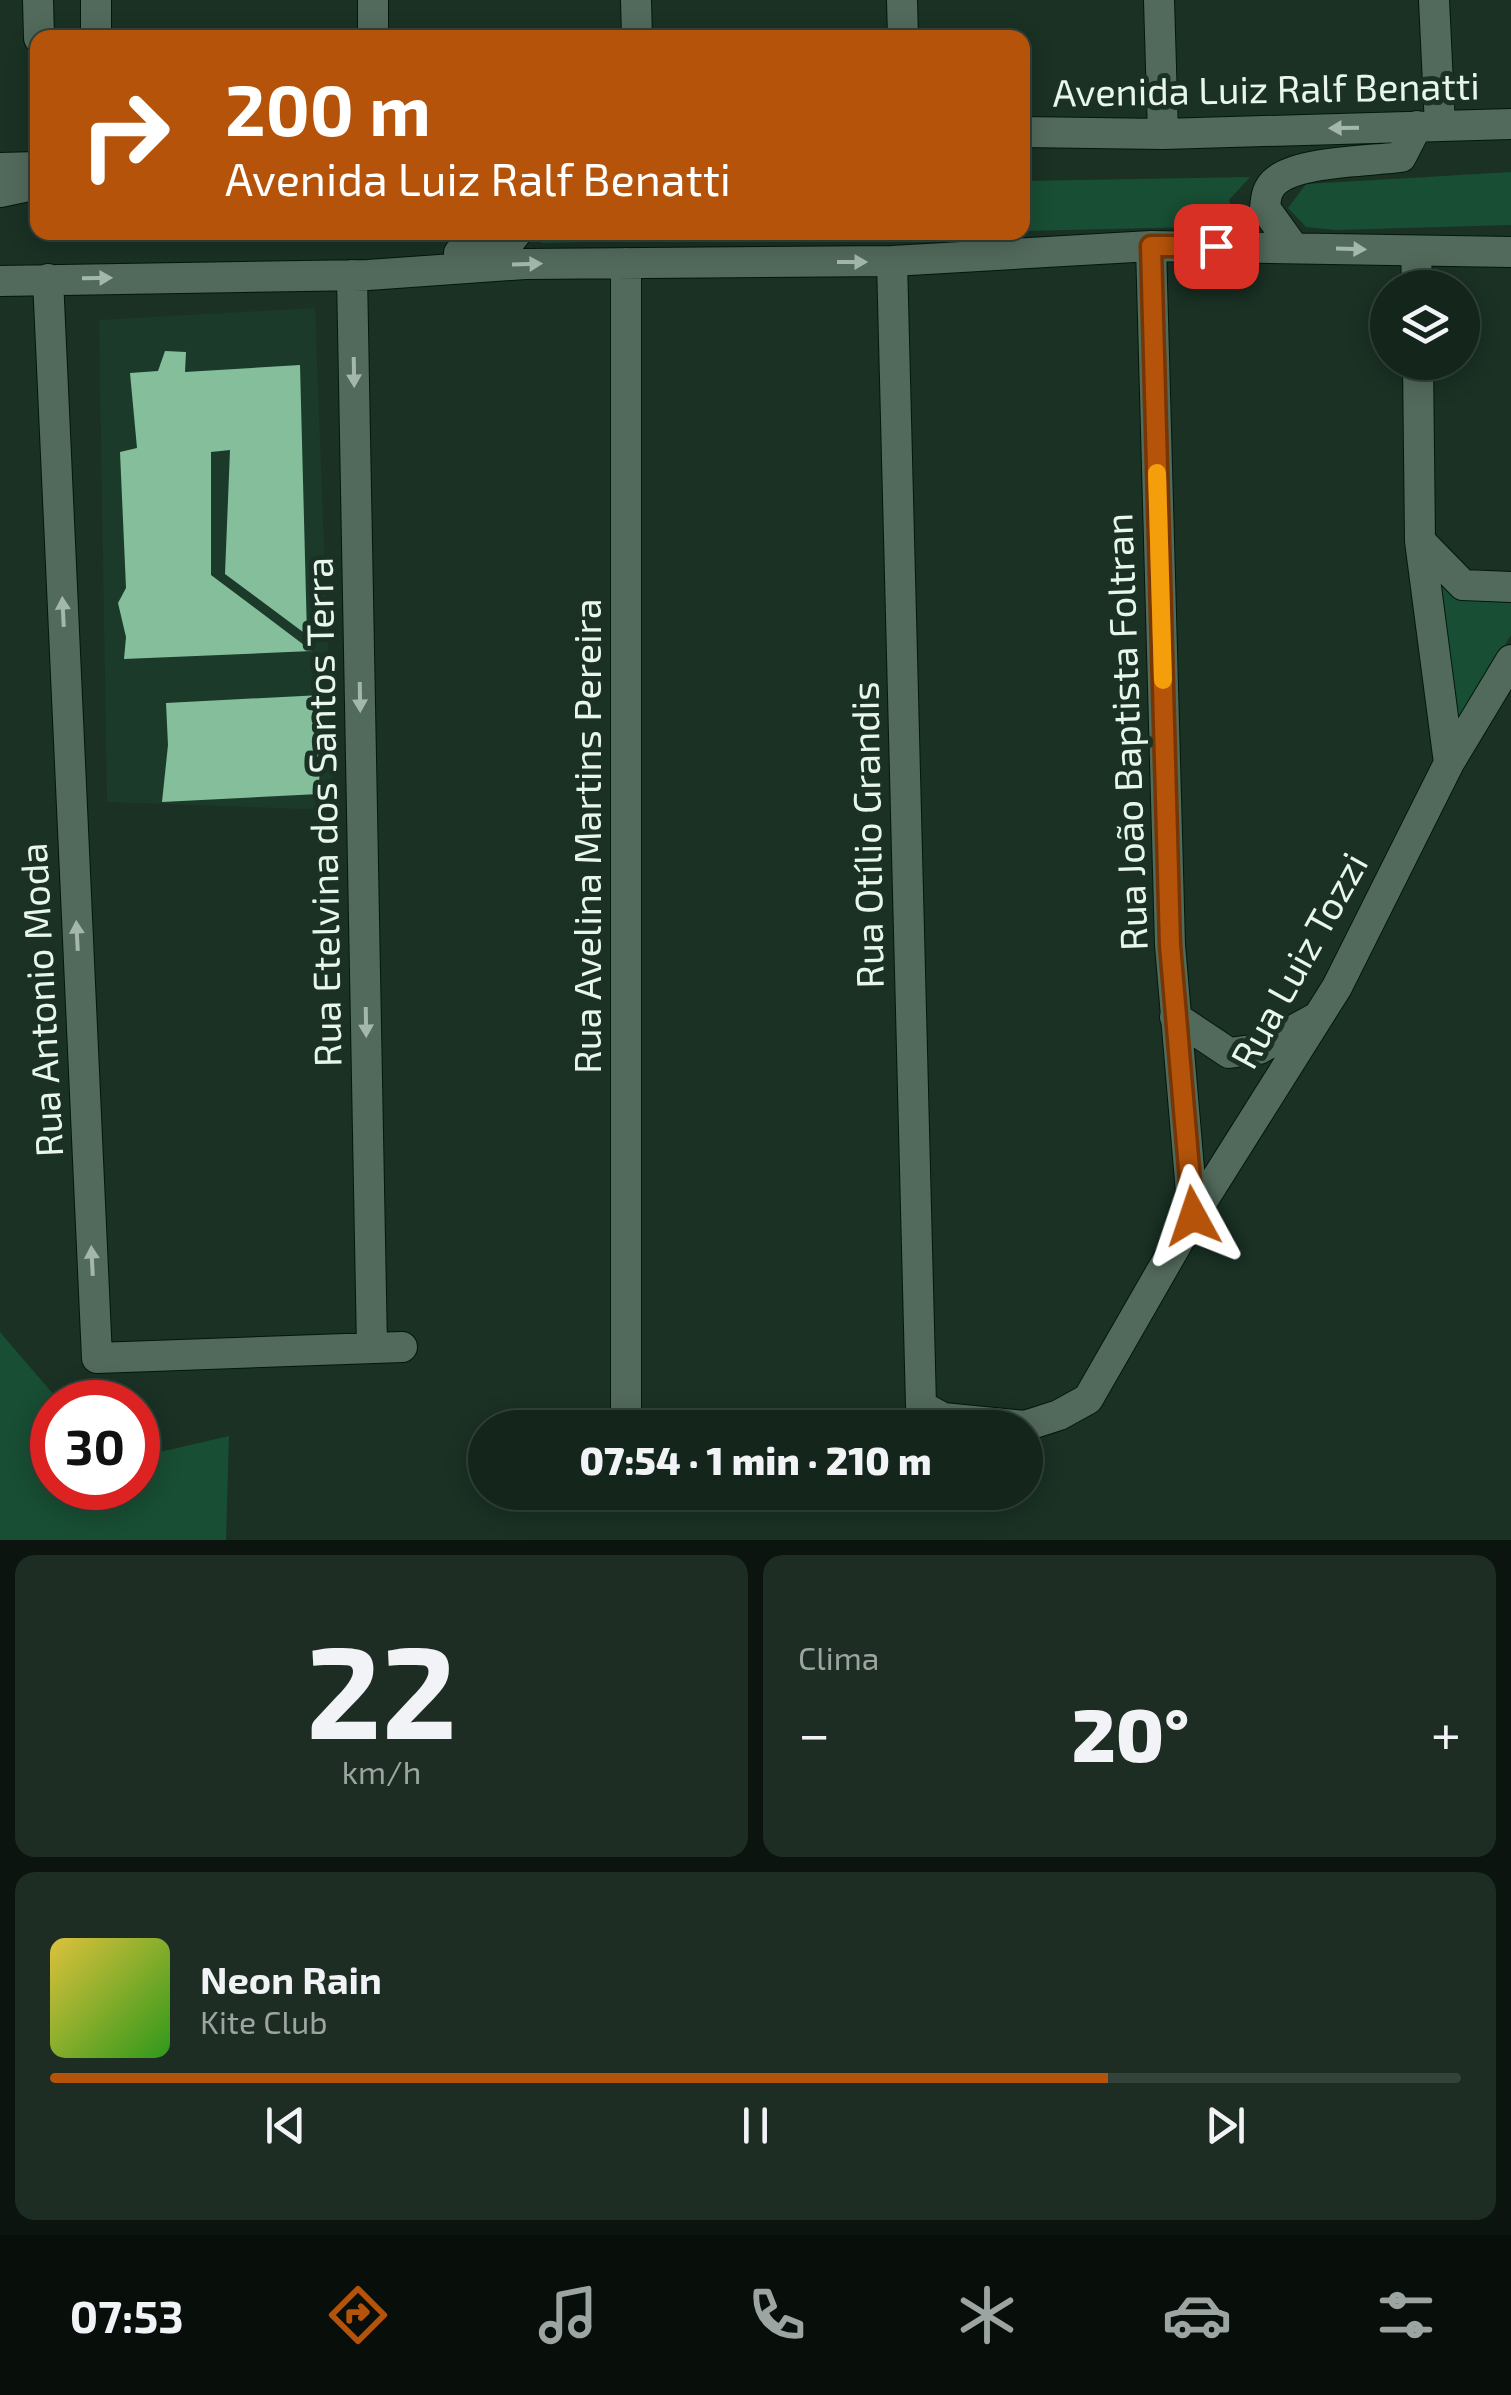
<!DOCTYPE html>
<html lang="pt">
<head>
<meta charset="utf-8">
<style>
	:root { --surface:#14251b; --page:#1d2d24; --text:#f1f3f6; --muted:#9da5a3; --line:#33423a; --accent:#b45309 }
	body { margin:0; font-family:"Exo 2",sans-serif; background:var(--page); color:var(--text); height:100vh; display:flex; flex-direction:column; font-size:38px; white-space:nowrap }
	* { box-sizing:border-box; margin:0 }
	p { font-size:32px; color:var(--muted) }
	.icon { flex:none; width:55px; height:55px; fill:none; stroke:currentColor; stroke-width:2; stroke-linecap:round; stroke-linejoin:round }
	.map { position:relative; height:1540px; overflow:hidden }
	.panel { display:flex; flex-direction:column; gap:15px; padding:15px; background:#0b140f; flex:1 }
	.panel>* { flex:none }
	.banner { position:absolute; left:30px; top:30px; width:1000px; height:210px; border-radius:20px; box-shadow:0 5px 25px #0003,0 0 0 2px var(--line); background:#b45309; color:#fff; overflow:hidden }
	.buttons { position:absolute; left:1370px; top:270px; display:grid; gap:20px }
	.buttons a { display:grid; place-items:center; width:110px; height:110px; border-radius:50%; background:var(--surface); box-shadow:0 5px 25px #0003,0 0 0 2px var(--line); font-size:50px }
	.speed { position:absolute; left:30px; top:1380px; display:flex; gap:20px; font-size:50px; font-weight:700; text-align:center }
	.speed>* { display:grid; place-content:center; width:130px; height:130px; border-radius:50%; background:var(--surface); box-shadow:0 5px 25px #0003,0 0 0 2px var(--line); line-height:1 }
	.speed .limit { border:15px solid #d22; background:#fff; color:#111 }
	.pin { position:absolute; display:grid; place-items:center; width:85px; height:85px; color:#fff; margin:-42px; border-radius:20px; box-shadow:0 5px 15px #0006 }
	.me { position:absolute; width:110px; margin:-55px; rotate:355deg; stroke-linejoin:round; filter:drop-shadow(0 0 8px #0008) }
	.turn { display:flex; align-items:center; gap:35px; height:210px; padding:0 30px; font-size:45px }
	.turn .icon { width:130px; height:130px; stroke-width:2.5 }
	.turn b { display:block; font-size:70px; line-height:85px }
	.big { font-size:75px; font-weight:800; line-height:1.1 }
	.panel .card { flex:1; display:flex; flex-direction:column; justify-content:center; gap:15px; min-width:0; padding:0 35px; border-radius:20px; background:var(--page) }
	.panel .dial { align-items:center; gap:0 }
	.dial b { font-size:130px; line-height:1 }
	.song { display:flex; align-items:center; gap:30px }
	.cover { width:120px; height:120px; border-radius:15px; background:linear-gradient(135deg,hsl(50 70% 55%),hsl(110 70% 35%)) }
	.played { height:10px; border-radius:5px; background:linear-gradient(90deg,var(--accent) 75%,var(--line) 75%) }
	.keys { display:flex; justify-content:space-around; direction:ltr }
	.heat { display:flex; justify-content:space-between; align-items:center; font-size:55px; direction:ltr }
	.panel .tiles { flex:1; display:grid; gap:15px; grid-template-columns:1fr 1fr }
	.card:last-child { grid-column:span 2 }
	.trip { position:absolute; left:468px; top:1410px; width:575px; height:100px; border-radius:50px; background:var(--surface); box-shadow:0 5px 25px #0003,0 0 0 2px var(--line); font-weight:800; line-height:100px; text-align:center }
	.dock { display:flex; height:160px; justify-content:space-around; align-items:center; background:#080f0b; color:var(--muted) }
	.dock .icon { width:70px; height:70px }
	.dock .current { color:var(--accent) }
	.dock b { font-size:45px; color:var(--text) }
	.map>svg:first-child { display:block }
	.built { fill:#1c3a29 }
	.green { fill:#184e33 }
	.building { fill:#84be9b }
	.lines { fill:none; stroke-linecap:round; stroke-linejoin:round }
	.minor-casing { stroke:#03180d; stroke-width:32 }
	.minor { stroke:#526a5b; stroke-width:30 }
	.oneway { fill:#a4b7ab }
	.route-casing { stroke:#753606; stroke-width:25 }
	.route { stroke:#b45309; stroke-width:18 }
	.slow { stroke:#f59e0b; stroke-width:18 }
	.labels { text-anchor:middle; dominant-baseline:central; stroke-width:10; stroke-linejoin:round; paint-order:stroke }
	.street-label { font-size:38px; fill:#e8f6ed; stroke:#1a3124 }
</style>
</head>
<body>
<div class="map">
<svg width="1511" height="1540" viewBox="0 0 1511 1540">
	<rect width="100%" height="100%" fill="#1a3124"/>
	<!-- built -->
	<path class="built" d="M315,308L334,810L107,802L99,320Z"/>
	<!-- green -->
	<path class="green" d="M1511,172V225L1336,230L1306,227L1288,208L1306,184Z
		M1250,177L1229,200L1239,226L1023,231V181Z
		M543,232H976V233L541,243Z
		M1435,573L1468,598L1511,601V635L1455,733Z
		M0,1332L60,1402H52V1488H138V1457L229,1436L226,1540H0Z"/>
	<!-- building -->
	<path class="building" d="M165,351L186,352L185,372L300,365L307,635L225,574L230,450L211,452V575L312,651L124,659L126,637L118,603L126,588L120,452L137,448L130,373L158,371Z
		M321,695L319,794L162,802L168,745L166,703Z"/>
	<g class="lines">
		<defs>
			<path id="minor" d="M38,0L39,38
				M96,0V38
				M373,0V38
				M636,0L637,38
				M902,0L903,38
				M1159,0L1163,134
				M1434,0L1440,126
				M1022,132L1163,134L1511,124
				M0,168L38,167
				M0,192L38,184
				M1151,246L1170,945L1193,1216
				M1293,247L1265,208C1266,197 1267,187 1277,180C1301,161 1371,161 1401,157L1417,126
				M1416,251L1417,288
				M459,253L510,241L517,232
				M892,261L921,1406L943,1418L1025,1426L1059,1415L1088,1399L1193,1216L1337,987L1449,763L1511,660
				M626,263V1409
				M352,275L372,1348
				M48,279L97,1358L402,1347
				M0,281L368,275L525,264L892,261L1151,246L1511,252
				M1418,362L1420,541L1449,763
				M1420,541L1463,585L1511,587
				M1175,1017L1229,1053L1259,1049L1314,1019"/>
		</defs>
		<!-- minor casing -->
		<use href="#minor" class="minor-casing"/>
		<!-- minor -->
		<use href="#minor" class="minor"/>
	</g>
	<!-- one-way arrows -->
	<defs><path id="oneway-solid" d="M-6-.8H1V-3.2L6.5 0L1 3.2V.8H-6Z" transform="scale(2.5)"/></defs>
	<g class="oneway">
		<use href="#oneway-solid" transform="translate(1344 128) rotate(179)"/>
		<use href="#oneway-solid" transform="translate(1351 249) rotate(2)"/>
		<use href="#oneway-solid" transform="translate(852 262)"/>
		<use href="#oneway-solid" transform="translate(527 264) rotate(-2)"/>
		<use href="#oneway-solid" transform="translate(97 278) rotate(-1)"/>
		<use href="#oneway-solid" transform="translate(354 372) rotate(89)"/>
		<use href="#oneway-solid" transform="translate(63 612) rotate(-93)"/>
		<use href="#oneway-solid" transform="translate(360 697) rotate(89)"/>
		<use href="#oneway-solid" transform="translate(77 936) rotate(-93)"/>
		<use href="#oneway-solid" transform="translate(366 1022) rotate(89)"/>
		<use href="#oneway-solid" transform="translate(92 1261) rotate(-93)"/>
	</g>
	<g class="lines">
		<defs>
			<path id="route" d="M1193,1216L1170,945L1151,246H1216"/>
		</defs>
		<!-- route casing -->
		<use href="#route" class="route-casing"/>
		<!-- route -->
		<use href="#route" class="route"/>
		<!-- slow -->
		<path class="slow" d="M1157,473L1163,680"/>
	</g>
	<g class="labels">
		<!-- street labels -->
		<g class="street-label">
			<text transform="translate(1266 88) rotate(-1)">Avenida Luiz Ralf Benatti</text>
			<text transform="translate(1125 732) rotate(-92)">Rua João Baptista Foltran</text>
			<text transform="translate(322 812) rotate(-91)">Rua Etelvina dos Santos Terra</text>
			<text transform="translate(866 835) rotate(-91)">Rua Otílio Grandis</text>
			<text transform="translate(586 836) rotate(-90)">Rua Avelina Martins Pereira</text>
			<text transform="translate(1298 960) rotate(-61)">Rua Luiz Tozzi</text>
			<text transform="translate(40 1000) rotate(-93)">Rua Antonio Moda</text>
		</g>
	</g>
</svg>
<div class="buttons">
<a><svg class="icon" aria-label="layers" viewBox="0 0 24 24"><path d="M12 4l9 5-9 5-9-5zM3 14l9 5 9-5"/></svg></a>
</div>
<div class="speed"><div class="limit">30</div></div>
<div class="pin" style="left:1216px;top:246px;background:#d93025"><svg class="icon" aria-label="arrive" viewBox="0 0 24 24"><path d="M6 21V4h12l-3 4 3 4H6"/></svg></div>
<svg class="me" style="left:1193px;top:1216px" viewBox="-20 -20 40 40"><path d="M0-17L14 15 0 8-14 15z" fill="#b45309" stroke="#fff" stroke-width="4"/></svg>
<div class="trip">07:54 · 1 min · 210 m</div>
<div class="banner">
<div class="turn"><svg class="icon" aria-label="right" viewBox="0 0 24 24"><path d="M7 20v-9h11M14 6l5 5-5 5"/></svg><div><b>200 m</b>Avenida Luiz Ralf Benatti</div></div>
</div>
</div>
<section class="panel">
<div class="tiles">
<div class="card dial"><b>22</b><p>km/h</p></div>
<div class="card"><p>Clima</p>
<div class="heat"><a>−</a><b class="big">20°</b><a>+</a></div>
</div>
<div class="card">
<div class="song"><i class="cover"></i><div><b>Neon Rain</b><p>Kite Club</p></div></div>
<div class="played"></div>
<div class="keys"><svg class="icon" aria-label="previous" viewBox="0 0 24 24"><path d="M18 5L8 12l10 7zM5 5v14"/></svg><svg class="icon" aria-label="pause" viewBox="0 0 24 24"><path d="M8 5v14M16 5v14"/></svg><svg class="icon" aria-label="next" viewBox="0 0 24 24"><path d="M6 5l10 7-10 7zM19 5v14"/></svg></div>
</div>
</div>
</section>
<nav class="dock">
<b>07:53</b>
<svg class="icon current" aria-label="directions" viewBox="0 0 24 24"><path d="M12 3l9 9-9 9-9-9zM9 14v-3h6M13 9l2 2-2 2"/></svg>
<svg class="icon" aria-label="music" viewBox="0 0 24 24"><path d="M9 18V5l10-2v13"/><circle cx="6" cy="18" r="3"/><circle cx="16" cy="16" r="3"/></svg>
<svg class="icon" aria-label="phone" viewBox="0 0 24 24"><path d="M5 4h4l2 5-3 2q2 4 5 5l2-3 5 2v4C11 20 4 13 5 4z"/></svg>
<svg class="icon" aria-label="climate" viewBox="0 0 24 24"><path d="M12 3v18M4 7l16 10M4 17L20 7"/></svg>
<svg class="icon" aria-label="car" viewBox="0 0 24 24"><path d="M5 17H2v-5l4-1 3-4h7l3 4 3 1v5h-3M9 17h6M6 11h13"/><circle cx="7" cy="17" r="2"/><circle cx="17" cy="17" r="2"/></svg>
<svg class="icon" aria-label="filters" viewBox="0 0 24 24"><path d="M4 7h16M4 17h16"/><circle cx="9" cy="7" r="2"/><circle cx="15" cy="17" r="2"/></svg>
</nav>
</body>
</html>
